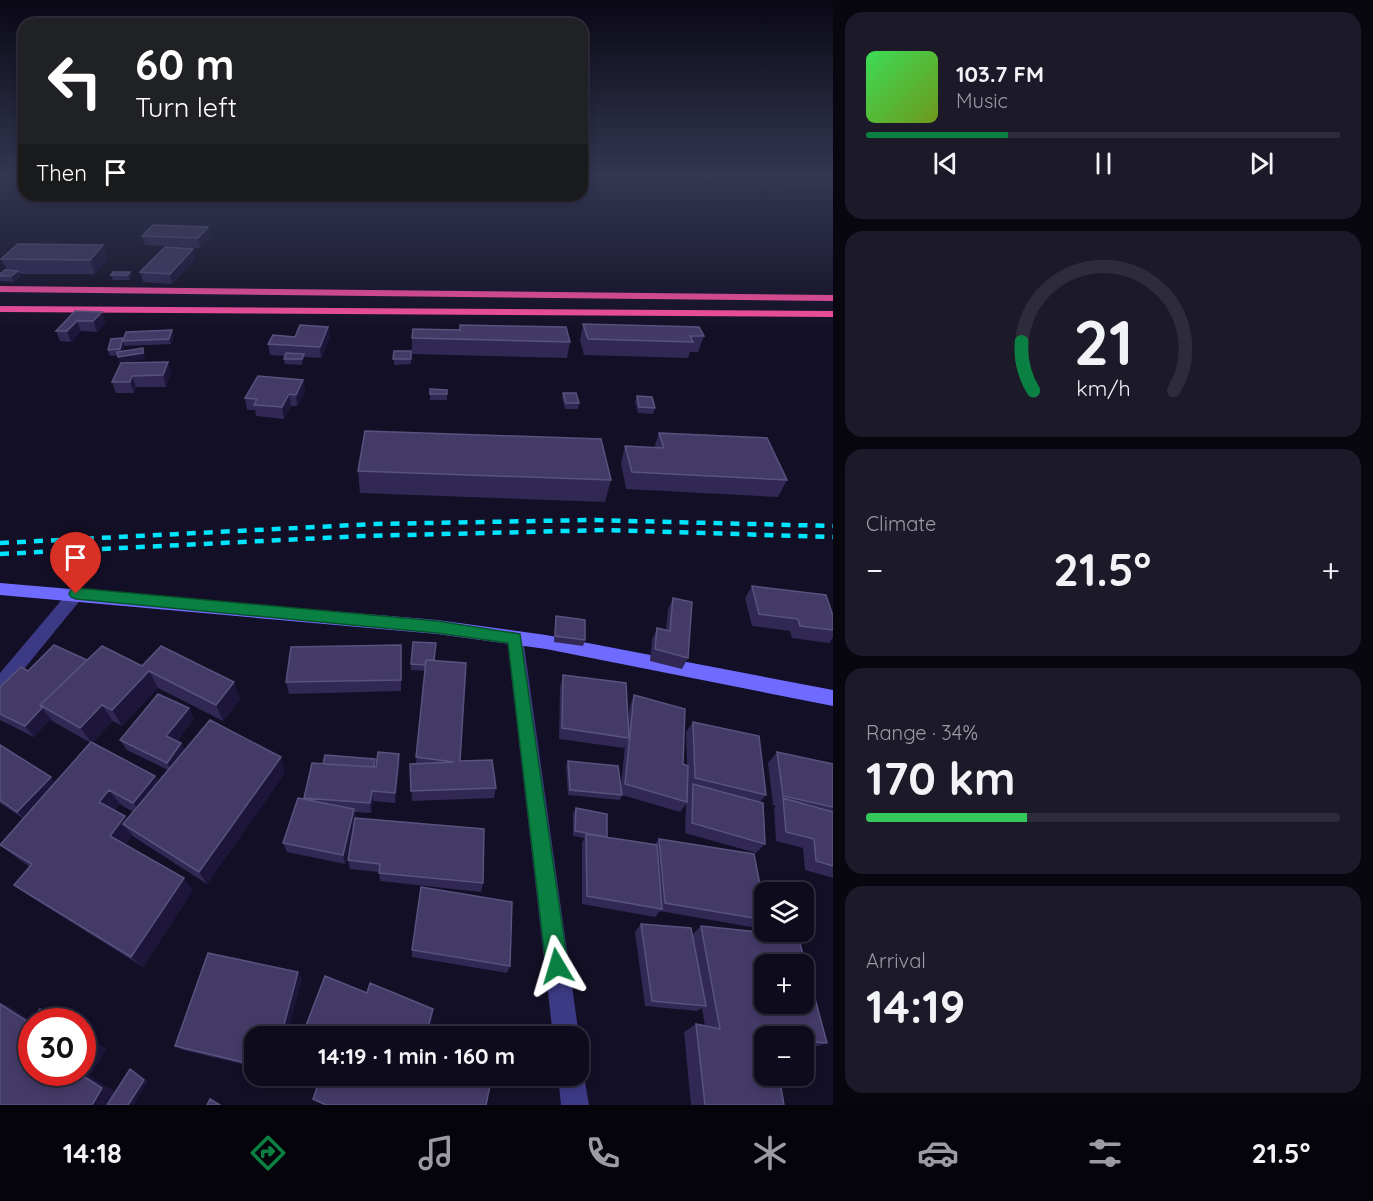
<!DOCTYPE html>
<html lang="en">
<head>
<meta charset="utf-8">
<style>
	:root { --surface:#0e0b1c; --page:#1c1929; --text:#f1f3f6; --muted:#9b9ba3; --line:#2e2b3b; --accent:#0b8043 }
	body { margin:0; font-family:Quicksand,sans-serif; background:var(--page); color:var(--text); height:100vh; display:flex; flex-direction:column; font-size:22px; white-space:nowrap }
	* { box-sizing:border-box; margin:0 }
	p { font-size:20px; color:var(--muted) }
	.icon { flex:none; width:33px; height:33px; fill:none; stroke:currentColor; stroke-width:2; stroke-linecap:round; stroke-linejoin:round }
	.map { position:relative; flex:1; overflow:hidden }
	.side { display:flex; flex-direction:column; gap:12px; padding:12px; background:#08060f; width:540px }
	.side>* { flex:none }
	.top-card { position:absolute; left:18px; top:18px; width:570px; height:183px; border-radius:18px; box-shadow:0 3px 9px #0003,0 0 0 2px var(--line); background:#202124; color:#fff; overflow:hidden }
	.tools { position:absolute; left:754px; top:882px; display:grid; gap:12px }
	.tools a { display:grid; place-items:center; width:60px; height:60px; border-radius:12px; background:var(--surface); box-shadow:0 3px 9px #0003,0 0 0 2px var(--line); font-size:30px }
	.speed { position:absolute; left:18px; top:1008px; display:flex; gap:12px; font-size:30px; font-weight:700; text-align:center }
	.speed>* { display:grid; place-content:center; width:78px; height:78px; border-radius:50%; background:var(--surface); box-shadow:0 3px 9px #0003,0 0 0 2px var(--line); line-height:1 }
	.speed .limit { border:9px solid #d22; background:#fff; color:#111 }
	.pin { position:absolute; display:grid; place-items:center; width:51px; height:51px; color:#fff; margin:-62px -26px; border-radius:50% 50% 50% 0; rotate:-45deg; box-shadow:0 0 6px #0007 }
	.pin .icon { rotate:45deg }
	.me { position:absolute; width:66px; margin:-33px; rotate:353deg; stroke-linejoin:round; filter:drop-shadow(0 0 4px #0008) }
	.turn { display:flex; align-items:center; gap:21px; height:126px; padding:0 18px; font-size:27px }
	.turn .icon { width:78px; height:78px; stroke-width:2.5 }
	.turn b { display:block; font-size:42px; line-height:51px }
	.then { display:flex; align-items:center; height:57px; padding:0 18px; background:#0003; gap:12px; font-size:22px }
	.big { font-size:45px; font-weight:700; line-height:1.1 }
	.side .tile { flex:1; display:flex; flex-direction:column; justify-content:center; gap:9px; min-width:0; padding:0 21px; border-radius:18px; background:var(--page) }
	.side .dial { align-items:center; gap:0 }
	.dial svg { height:156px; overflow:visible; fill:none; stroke:var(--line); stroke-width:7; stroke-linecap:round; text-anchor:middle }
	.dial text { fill:var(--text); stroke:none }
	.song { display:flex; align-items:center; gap:18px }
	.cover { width:72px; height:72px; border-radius:9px; background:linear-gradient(135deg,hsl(130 70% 55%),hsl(80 70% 35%)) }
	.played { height:6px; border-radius:3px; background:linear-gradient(90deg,var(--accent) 30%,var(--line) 30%) }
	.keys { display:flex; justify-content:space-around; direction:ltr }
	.heat { display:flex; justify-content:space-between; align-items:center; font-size:33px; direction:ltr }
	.charge { height:9px; border-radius:4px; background:linear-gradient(90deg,#34c759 34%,var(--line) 0) }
	.trip { position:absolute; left:244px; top:1026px; width:345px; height:60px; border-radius:18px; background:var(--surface); box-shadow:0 3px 9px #0003,0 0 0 2px var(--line); font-weight:700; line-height:60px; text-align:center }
	.menu { display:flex; height:96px; justify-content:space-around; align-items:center; background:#06040b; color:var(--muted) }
	.menu .icon { width:42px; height:42px }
	.menu .selected { color:var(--accent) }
	.menu b { font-size:27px; color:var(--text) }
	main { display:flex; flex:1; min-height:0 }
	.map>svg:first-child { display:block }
	.green { fill:#12302f }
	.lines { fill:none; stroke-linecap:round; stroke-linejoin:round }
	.street { fill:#3d3a85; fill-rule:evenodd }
	.secondary { fill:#6f6bff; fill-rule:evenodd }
	.highway { fill:#ff4fa3; fill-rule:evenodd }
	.rail { stroke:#00e5ff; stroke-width:4.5; stroke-dasharray:9 8; stroke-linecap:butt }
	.wall { fill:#312854; fill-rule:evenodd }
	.shaded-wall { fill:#1d163a }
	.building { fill:#433a66; stroke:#5a527e; stroke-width:1.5; fill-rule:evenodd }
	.route { fill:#0b8043; stroke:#07532c; stroke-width:1.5 }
</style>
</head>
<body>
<main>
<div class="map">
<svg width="833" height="1105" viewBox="0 0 833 1105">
	<rect width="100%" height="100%" fill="#130f26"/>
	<!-- green -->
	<path class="green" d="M682,178H833V187Z"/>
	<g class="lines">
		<!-- street -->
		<path class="street" d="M76,588L82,590L84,594L82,598L6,691L0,694V673L70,590Z
			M515,631L521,633L523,638L579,1036H553L507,638L509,633Z
			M579,1066L584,1076L589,1105H561L558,1076H579Z"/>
		<!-- secondary -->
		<path class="secondary" d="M0,583L437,620L546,635L833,690V706L546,649L437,634L0,595Z"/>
		<!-- highway -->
		<path class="highway" d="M0,286L833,295V301L0,292Z
			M0,306L833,311V317L0,312Z"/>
		<!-- rail -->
		<path class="rail" d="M0,543L375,524L590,520L833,526
			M0,554L363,536L606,530L833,537"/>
	</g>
	<!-- wall -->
	<path class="wall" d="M142,236L210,237L200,248L145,245Z
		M1,259H108L95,274H19L21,276L13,282L0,281V274L7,270Z
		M195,259L172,284L143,282L140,272Z
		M130,272L132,277L130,280H113L111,275Z
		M75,311L102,312L105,323L97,332L81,331L71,342L60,341L56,331Z
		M583,324L704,336L698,352H690L688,358L584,355L580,340Z
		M328,327L330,338L321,358L304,357L302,365L285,364L284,359L285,356L270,355L268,344Z
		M172,330L174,336L171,344L125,346L124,345L123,351L143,348L145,359L120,363L118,355L110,356L108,350L124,339Z
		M412,338L570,342L567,358L412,354Z
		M394,351H411V364L394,365Z
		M168,362L171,373L166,387H136L134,393H116L112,382Z
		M303,380L305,391L297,406H291L284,419L256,416L255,410H247L245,398Z
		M430,389L447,390V400H430Z
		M563,393L579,403L578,409H565L562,398Z
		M637,396L655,408L653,414L638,413L635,402Z
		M659,433L787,480L778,497L626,489L621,463L625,446L654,448Z
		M358,471L611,480L605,502L360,493Z
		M752,586L833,616V638L829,643L792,638L790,631L752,626L745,598Z
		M673,598L688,658L682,669L650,661L652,640L657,628L666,630L668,610Z
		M556,616L585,640L583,646L554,642L555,622Z
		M401,645V691L289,694L286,682Z
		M87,660L142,666L234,682L240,699L223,721L158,688L122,726L113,721L92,743L155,776L159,781L168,770L127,750L120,740L189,708L194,719L177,741L181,743L185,750L285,773L207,884L134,837L132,835L125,845L193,890L143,967L31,897L14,885L30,867L17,858L0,845L24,819L0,803V745L56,782L91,743L52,721L51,719L34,737L0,720V687ZM120,804L133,812L128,819L125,816L115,810Z
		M434,660L460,761L496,788L494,798L412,801L410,764L416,763L425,671L411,670V664Z
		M563,675L628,720L630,706L634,695L683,764L687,765L686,732L693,722L766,795L760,802L765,844L756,853L685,833L686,804L680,812L622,795L620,800L568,795L566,766L568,761L621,785L625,746L624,748L559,739L560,687Z
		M777,752L833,764V878L805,870L803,848L776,841L774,808L776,806L773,805L768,763Z
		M400,764L395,803L373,801L371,813L355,812L356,818L483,883L481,892L380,881L379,872L350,869L348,860L352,834L345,864L287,852L283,843L305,800L304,798L376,765L375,767Z
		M576,808L607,837L654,845L659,839L765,911V922L757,928L660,911L655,917L582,904V843L584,838L573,836V813Z
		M641,924L692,935L701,926L827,1043L808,1049H804V1036H765L784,1105H691L684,1032L696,1024L705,1026L702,1008L697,1011L645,1006L635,932Z
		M412,950L510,966L507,973L412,957Z
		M302,979L255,1036V1067L183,1050L175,1046Z"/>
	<!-- shaded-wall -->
	<path class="shaded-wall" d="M208,227L210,237L200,248L198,238Z
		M103,245L108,259L95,274L90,260Z
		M193,249L195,259L172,284L170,274Z
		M18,271L21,276L13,282L11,276Z
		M130,272L132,277L130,280L128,275Z
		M102,312L105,323L97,332L93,321Z
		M77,321L81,331L71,342L67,331Z
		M328,327L330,338L321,358L320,347Z
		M172,330L174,336L171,344L169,339Z
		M123,338L124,345L122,355L120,349Z
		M143,348L145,359L120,363L118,357Z
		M304,354V359L302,365V359Z
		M168,362L171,373L166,387L163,375Z
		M132,376L136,387L134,393L130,382Z
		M303,380L305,391L297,406L296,395Z
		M289,394L291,406L284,419L282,407Z
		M149,671L158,688L122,726L112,710Z
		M234,682L240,699L223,721L216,705Z
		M102,705L113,721L92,743L80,728Z
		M42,708L51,719L34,737L25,726Z
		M189,708L194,719L172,747L166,736Z
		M181,743L187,754L173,773L167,763Z
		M399,754L400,764L395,803V793Z
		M281,757L285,773L207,884L199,872Z
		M155,776L164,790L144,817L133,803Z
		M51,777L60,787L27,821L17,812Z
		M109,790L120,804L111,816L99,802Z
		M372,791L373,801L371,813L370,803Z
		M354,809L356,819L345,864L343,855Z
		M125,816L136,830L123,824L132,835L121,849L110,836Z
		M184,878L193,890L143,967L131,957Z
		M298,972L302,979L287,1036H281Z
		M0,1002L9,1006L33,1022L32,1024L0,1004Z
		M40,1009L57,1016L65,1022H60Z
		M433,1009V1017L427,1036H426Z
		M82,1033L107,1049L90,1076L117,1093L110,1105H92L77,1072H82Z
		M130,1069L135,1071L148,1081L134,1105H128Z"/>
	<!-- building -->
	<path class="building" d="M153,225L208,227L198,238L142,236Z
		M18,244L103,245L90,260L1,259Z
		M165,247L193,249L170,274L140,272Z
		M5,270L18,271L11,276H0V274Z
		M113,272H130L128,275H111Z
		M75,311L102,312L93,321H77L67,331H56Z
		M583,324L699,327L704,336H690L693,342L588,339Z
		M300,325L328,327L320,347L268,344L273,335L295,337Z
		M460,325L566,327L570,342L412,338L413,329L460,330Z
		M172,330L169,339L123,341L126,332Z
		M123,338L120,349L108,350L111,339Z
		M143,348V353L118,357L117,352Z
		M394,351H411V359H393Z
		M286,353L304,354L302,359H284Z
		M168,362L163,375L132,376L130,382H112L121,363Z
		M258,376L303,380L296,395L289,394L282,407L254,405L257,399L245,398Z
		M430,389L447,390V394H430Z
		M563,393H576L579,403H566Z
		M637,396L652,397L655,408L639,407Z
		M365,431L601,439L611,480L358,471Z
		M659,433L767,438L787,480L632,472L625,446L664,448Z
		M752,586L826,595L833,616V630L800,626L798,619L759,614Z
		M673,598L692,602L688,658L655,649L657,628L670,631Z
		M556,616L585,620V640L555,636Z
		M413,642L436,643L434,660H426L425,665L411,664Z
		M54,645L87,660L40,705L42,708L25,726L0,714V687L21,667L28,671Z
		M401,645V680L286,682L291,647Z
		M102,646L142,666L161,646L234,682L216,705L149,671L112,710L102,705L80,728L40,705Z
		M426,660L466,663L460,761L492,760L496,788L411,791L410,764L454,762L416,757Z
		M563,675L626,683L629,738L562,728Z
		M158,694L189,708L166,736L181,743L167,763L120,740Z
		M634,695L685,709L683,764L688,766L687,802L625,784Z
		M210,720L281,757L199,872L123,824Z
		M693,722L759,736L766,795L695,778Z
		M91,742L155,776L133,803L109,790L99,802L125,816L110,836L184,878L131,957L14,885L32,864L0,845Z
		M0,745L51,777L17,812L0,800Z
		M378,752L399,754L395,793L372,791L370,803L304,798L312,763L376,767Z
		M777,752L833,764V807L783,796Z
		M325,755L375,759L374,767L323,764Z
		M568,761L618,766L622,795L570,790Z
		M693,784L763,803L765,844L692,823Z
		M298,798L354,809L343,855L283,843Z
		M783,798L833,812V866L816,861L814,839L786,832Z
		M576,808L607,814V837L575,831Z
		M355,818L484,829L483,883L379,873L380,864L348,860Z
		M586,834L657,845L662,909L587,896Z
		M659,839L754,854L765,911V920L665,903Z
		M421,887L512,902L510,966L412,950Z
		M641,924L691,928L706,1006L652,1001Z
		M701,926L798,936L827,1043L804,1041V1036L762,1037H765V1076H779L784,1105H705L696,1024L720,1029ZM765,964H804V1004H765Z
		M208,953L298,972L281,1036H255V1065L175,1046Z
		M325,976L367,993L370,983L433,1009L426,1034L432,1036H302Z
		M0,1004L30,1023L40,1009L60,1022H32V1072H77L102,1088L92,1105H0Z
		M82,1036L92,1042L82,1057Z
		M130,1069L144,1080L128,1105H107Z
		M321,1076H492L486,1105H326L313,1099Z
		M210,1099L220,1105H207Z"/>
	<!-- sky -->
	<linearGradient id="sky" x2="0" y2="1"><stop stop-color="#0a0815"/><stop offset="0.53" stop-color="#333752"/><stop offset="1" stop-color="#333752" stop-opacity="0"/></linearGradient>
	<rect width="833" height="333" fill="url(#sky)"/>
	<!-- route -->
	<path class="route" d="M76,588L437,621L520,634L568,966L565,974L557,977L549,974L546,966L508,643L437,633L76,599L71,597L69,594L71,590Z"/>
</svg>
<div class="tools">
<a><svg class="icon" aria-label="layers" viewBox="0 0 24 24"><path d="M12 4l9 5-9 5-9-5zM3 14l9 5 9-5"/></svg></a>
<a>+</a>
<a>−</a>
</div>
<div class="speed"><div class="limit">30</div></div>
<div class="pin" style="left:76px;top:594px;background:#d93025"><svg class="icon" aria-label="arrive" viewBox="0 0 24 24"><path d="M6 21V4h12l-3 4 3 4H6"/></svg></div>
<svg class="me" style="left:557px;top:966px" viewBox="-20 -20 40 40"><path d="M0-17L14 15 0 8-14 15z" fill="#0b8043" stroke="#fff" stroke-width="4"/></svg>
<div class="trip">14:19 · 1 min · 160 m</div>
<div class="top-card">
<div class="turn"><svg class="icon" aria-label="left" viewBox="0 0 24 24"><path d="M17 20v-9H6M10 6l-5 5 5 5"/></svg><div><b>60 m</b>Turn left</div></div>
<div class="then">Then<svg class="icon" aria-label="arrive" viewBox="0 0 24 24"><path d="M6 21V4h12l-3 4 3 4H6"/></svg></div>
</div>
</div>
<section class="side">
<div class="tile">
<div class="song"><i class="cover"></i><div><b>103.7 FM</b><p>Music</p></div></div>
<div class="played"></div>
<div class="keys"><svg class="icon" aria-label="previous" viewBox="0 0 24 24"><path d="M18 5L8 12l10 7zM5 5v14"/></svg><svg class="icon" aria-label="pause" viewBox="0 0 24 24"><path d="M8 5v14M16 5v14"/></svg><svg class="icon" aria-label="next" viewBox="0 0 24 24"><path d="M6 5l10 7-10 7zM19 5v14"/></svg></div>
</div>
<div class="tile dial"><svg viewBox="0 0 100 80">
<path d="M14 69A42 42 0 1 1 86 69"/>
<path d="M14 69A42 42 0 0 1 8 44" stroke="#0b8043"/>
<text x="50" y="56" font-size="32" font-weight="700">21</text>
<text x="50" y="72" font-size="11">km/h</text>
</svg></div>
<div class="tile"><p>Climate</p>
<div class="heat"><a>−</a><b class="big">21.5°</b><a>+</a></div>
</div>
<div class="tile"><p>Range · 34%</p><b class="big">170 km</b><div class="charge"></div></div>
<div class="tile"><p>Arrival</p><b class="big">14:19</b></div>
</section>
</main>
<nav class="menu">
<b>14:18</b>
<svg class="icon selected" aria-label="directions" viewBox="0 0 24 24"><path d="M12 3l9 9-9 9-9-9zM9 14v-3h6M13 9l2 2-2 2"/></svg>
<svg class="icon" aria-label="music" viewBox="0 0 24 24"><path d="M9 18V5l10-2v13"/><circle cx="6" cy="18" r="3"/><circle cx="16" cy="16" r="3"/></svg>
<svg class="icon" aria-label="phone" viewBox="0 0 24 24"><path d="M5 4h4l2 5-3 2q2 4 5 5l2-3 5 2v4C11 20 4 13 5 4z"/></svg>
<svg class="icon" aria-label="climate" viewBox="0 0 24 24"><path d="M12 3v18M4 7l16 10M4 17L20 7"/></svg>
<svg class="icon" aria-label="car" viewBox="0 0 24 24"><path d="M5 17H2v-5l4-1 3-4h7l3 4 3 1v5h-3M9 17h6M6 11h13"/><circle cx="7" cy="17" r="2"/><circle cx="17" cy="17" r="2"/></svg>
<svg class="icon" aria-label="filters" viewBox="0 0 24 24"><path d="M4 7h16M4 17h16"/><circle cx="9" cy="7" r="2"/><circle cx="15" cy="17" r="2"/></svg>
<b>21.5°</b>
</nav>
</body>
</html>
